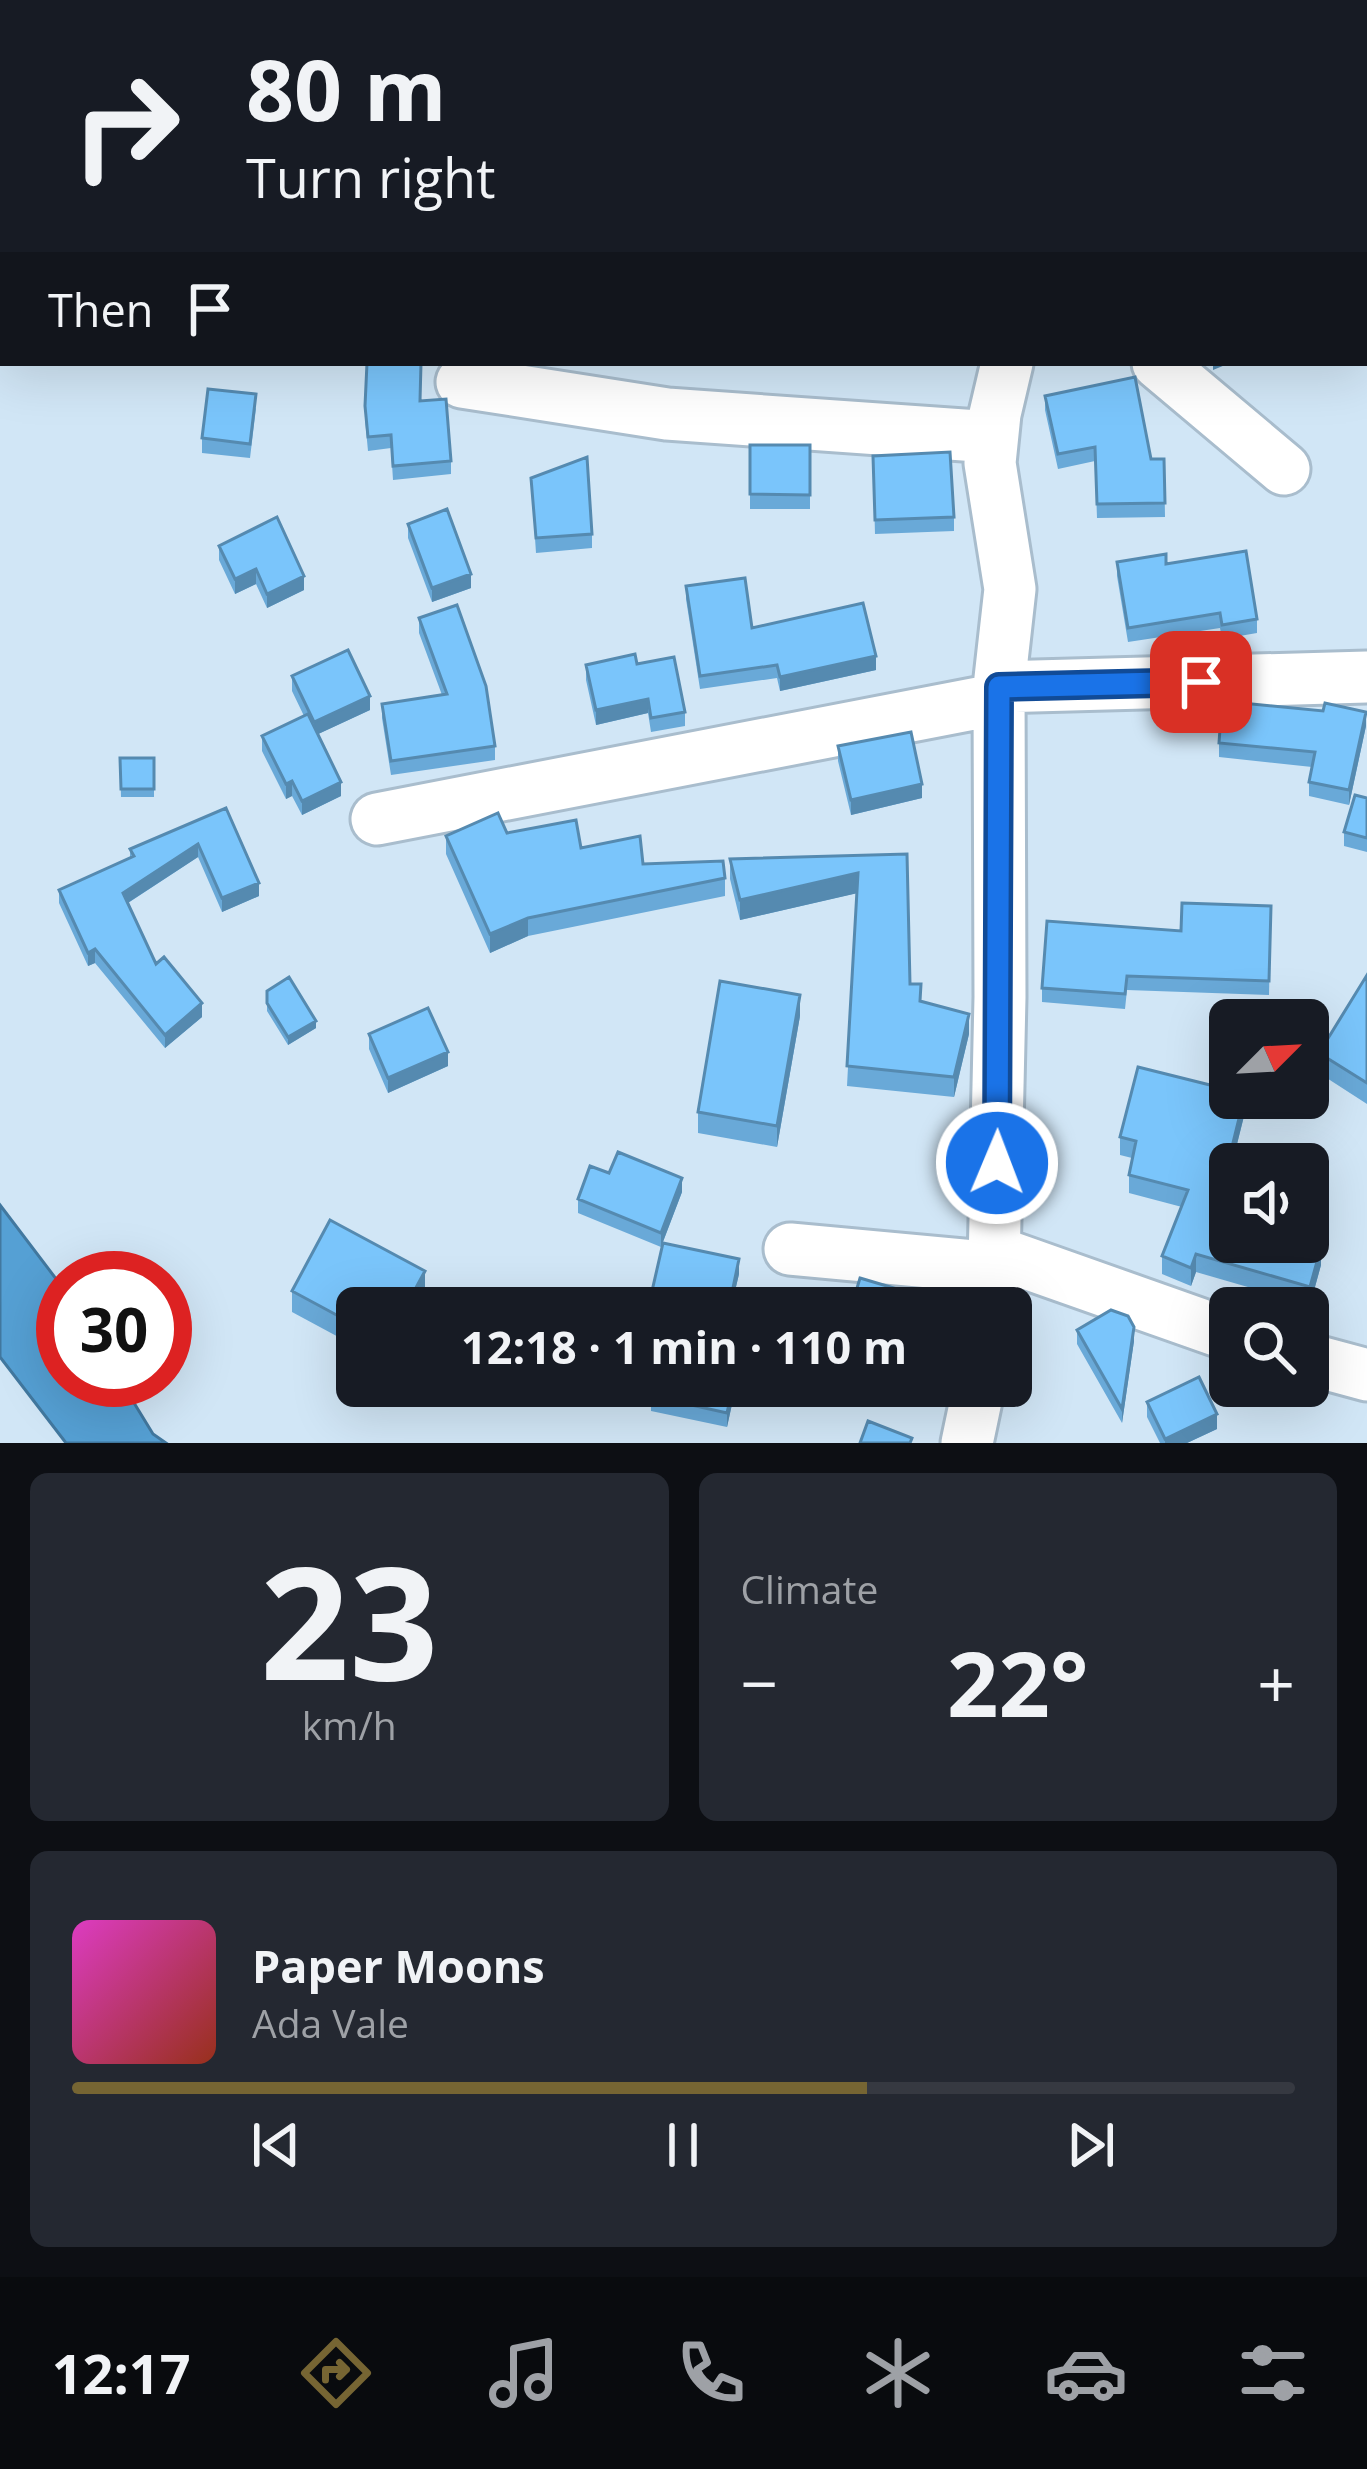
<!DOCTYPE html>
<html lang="en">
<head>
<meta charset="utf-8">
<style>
	:root { --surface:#171b24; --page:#242831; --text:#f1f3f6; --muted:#9ea1a6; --line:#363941; --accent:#766533 }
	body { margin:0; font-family:"Open Sans",sans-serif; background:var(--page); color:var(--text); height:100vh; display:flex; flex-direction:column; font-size:45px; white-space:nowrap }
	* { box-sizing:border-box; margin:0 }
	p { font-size:39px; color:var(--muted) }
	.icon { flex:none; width:66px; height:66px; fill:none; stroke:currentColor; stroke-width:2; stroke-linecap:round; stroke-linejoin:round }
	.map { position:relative; height:1443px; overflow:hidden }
	.drawer { display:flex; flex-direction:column; gap:30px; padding:30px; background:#0d0f14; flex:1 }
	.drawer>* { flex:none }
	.hud { position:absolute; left:0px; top:0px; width:1368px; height:366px; box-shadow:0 12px 48px #0002; background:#171b24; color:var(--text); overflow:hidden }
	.needle { width:78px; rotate:66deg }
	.fabs { position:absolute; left:1209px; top:999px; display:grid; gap:24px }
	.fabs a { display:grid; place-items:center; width:120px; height:120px; border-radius:18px; background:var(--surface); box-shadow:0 12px 48px #0002; font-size:60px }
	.speed { position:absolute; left:36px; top:1251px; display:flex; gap:24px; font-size:60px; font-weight:700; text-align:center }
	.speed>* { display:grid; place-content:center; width:156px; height:156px; border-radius:50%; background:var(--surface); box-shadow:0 12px 48px #0002; line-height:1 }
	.speed .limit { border:18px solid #d22; background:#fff; color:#111 }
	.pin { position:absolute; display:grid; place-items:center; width:102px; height:102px; color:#fff; margin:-51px; border-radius:24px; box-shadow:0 6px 18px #0006 }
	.me { position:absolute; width:132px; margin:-66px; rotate:1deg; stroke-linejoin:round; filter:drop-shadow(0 0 9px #0008) }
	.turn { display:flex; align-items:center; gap:42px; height:252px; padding:0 48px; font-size:54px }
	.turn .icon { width:156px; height:156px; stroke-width:2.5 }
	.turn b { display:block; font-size:84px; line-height:102px }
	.then { display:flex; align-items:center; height:114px; padding:0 48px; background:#0003; gap:24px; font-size:45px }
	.big { font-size:90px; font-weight:700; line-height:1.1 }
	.drawer .widget { flex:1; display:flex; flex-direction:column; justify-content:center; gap:18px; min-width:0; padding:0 42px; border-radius:18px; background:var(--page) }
	.drawer .dial { align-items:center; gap:0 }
	.dial b { font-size:156px; line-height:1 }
	.song { display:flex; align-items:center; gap:36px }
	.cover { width:144px; height:144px; border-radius:18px; background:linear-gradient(135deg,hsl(310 70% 55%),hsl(10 70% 35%)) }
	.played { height:12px; border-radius:6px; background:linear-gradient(90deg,var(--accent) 65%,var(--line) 65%) }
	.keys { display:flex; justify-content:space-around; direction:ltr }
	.heat { display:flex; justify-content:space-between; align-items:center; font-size:66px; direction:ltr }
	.drawer .tiles { flex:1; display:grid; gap:30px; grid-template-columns:1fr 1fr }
	.widget:last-child { grid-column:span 2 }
	.trip { position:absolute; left:336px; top:1287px; width:696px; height:120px; border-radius:18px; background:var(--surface); box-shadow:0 12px 48px #0002; font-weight:700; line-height:120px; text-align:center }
	.tab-bar { display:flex; height:192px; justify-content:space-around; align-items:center; background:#090b0e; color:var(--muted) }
	.tab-bar .icon { width:84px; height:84px }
	.tab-bar .current { color:var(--accent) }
	.tab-bar b { font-size:54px; color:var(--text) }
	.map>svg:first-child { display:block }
	.water { fill:#55a0d4; stroke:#42789f; stroke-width:3 }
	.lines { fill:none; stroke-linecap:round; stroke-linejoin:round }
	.minor-casing { stroke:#a9bdcd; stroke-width:57 }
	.minor { stroke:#fff; stroke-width:51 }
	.wall { fill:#69a9d8 }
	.shaded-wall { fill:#558ab0 }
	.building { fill:#7ac5fb; stroke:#558ab0; stroke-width:3 }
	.route-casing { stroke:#114b97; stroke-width:30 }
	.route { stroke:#1a73e8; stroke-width:21 }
</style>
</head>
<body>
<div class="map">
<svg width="1367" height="1443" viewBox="0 0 1367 1443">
	<rect width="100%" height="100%" fill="#d1e6f6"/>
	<!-- water -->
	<path class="water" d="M0,1205L63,1288V1380H120L153,1434L166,1443H66L0,1357Z"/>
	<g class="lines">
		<defs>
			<path id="minor" d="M610,3L611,0
				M1110,3L1112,0
				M1158,363L1284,469
				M462,382L667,414L992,437
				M999,687L1367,677
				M377,819L999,699
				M790,1249L995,1268
				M995,1252L1230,1335
				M993,1308L1000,997L999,687L1010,589L990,463L995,414L1007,363
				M1308,1359L1367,1375
				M967,1443L979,1386"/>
		</defs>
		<!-- minor casing -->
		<use href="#minor" class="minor-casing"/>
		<!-- minor -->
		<use href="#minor" class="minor"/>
	</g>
	<!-- wall -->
	<path class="wall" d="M367,363L451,461V474L393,480L391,448L368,451L365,419Z
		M1045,396L1151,459H1164L1165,517L1097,518L1095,461L1058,469L1045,410Z
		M256,408L250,458L202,453V438Z
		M750,445H810V509H750Z
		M873,456L954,517V531L875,534Z
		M531,478L592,534V548L536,553Z
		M408,524L471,588L432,602L408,538Z
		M219,546L304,590L267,608L256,584L235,594L219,560Z
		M1117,562L1257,619V633L1222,639L1220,628L1128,642L1117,576Z
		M686,586L752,628L876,670L780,691L777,678L700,689L686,599Z
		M419,618L495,746V760L391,775L382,718V704L442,695L419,633Z
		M637,664L685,712V726L651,732L648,713L596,725L586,680V665Z
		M292,676L370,710L318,734L341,796L302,815L292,796L286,799L262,751V736L304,716L292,691Z
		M1366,726L1349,805L1309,796V782L1312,767L1219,757V743Z
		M838,746L922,798L851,815L838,761Z
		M120,758H154V797H121Z
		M1367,798V852L1344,846V832Z
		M226,808L259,896L222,912L198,857L128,903L156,964L202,1017L165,1048L95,963L88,966L59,903V890L130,858V849Z
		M507,833L581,848L643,864L725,878V896L528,936L490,953L446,854V836Z
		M907,854L910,984L921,1002L969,1034L954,1097L847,1086L857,893L740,920L730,879V859Z
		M1271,906L1269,995L1127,990L1125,1009L1042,1002V988L1181,931Z
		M1367,975V1104L1319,1073V1053Z
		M267,991L316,1028L288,1045L267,1011Z
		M800,1016L777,1147L698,1133V1112Z
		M369,1034L448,1066L388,1093L369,1049Z
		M1245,1098V1112L1232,1164H1230L1219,1217L1321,1265L1310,1305L1196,1272L1191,1286L1162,1274V1256L1182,1207L1129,1193V1175L1132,1158L1120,1155V1137Z
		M609,1173L682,1192L661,1247L578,1213V1199Z
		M739,1274L731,1308H664L652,1306V1291Z
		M292,1291L425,1292L416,1308H357V1347L292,1312Z
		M1077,1330L1134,1341L1122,1423L1077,1344Z
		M734,1386V1395L727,1427L651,1411V1396Z
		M1147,1402L1217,1429L1187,1443H1160L1147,1417Z"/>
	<!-- shaded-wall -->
	<path class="shaded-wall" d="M1213,363H1230L1213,370Z
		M256,569V584L235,594V579Z
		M471,574V588L432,602V588Z
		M304,576V590L267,608V594Z
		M876,656V670L780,691V677Z
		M370,696V710L314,736V722Z
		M648,699V713L596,725V710Z
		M1366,712V726L1349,805V790Z
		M292,781V796L286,799V784Z
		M341,782V796L302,815V801Z
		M922,784V798L851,815V800Z
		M198,844V857L123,906V893Z
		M858,873V893L740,920V900Z
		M259,883V896L222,912V898Z
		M528,918V936L490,953V934Z
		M95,949V963L88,966V953Z
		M800,995V1016L777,1147V1126Z
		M202,1003V1017L165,1048V1035Z
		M969,1014V1034L954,1097V1077Z
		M316,1021V1028L288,1045V1037Z
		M448,1052V1066L388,1093V1078Z
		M1244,1098L1245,1112L1232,1164H1230V1172L1215,1234V1216Z
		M682,1178V1192L661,1247V1233Z
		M1321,1247V1265L1310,1305V1287Z
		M1196,1254V1272L1191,1286V1268Z
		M739,1259V1274L731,1308H729Z
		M425,1271V1292L416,1308H405Z
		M1134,1327V1341L1122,1423V1409Z
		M733,1386L734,1395L727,1427V1413Z
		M1217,1414V1429L1187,1443H1165V1439Z"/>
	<!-- building -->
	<path class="building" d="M540,0H582L583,3H540Z
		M1367,268V360L1365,355V269Z
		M367,363H421L420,401L446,399L451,461L393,466L391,435L368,437L365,406Z
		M1135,377L1151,459H1164L1165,503L1097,504L1095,447L1058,454L1045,396Z
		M208,389L256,394L250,444L202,438Z
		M750,445H810V495L750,494Z
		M950,452L954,517L875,520L873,456Z
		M587,457L592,534L536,538L531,478Z
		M447,509L471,574L432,588L408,524Z
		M277,517L304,576L267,594L256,569L235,579L219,546Z
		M1246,551L1257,619L1222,625L1220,613L1128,628L1117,562L1166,554V564Z
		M745,578L752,628L863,603L876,656L780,677L777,665L700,676L686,586Z
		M457,605L486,686L495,746L391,761L382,704L447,694L419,618Z
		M348,650L370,696L314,722L292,676Z
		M635,654L637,664L674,657L685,712L651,718L648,699L596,710L586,665Z
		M1222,701L1323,711L1325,703L1366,712L1349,790L1309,782L1315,752L1219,743Z
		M308,714L341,782L302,801L292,781L286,784L262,736Z
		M911,732L922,784L851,800L838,746Z
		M120,758H154V789H121Z
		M1355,795L1367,798V838L1344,832Z
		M226,808L259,883L222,898L198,844L123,893L156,964L164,957L202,1003L165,1035L95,949L88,953L59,890L134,856L130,849Z
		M498,813L507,833L576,820L581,848L640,836L643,864L723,861L725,878L528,918L490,934L446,836Z
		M907,854L910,984H921L920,1001L969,1014L954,1077L847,1066L858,873L740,900L730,859Z
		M1182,903L1271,906L1269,981L1127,976L1125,994L1042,988L1047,921L1181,931Z
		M1367,975V1083L1319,1053Z
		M289,977L316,1021L288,1037L267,1003V991Z
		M720,981L800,995L777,1126L698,1112Z
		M428,1008L448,1052L388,1078L369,1034Z
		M1138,1067L1230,1090V1098H1244L1215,1216L1230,1221V1242H1303L1321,1247L1310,1287L1196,1254L1191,1268L1162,1256L1188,1190L1129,1175L1136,1141L1120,1137Z
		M618,1152L682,1178L661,1233L578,1199L590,1166L609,1173Z
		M330,1220L425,1271L405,1308H357V1326L292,1291Z
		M663,1243L739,1259L729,1307L652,1291Z
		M860,1278L961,1308H851Z
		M1111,1310L1128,1316L1134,1327L1122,1409L1077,1330Z
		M1199,1377L1217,1414L1165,1439L1147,1402Z
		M653,1386H733L727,1413L651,1396Z
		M868,1421L912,1438L910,1443H860Z"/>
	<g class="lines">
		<defs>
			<path id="route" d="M997,1163L999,687L1201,682"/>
		</defs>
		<!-- route casing -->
		<use href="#route" class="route-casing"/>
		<!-- route -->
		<use href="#route" class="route"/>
	</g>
</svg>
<div class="fabs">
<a><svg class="needle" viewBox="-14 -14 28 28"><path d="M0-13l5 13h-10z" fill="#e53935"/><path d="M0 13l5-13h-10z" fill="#9ea1a6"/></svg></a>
<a><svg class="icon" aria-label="sound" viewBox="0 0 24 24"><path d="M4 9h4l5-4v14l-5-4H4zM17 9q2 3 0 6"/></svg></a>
<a><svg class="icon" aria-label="search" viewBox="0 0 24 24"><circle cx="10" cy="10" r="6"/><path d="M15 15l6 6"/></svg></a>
</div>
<div class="speed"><div class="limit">30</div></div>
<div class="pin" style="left:1201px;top:682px;background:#d93025"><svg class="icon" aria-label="arrive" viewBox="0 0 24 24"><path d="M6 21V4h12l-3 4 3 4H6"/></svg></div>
<svg class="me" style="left:997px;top:1163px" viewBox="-20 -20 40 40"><circle r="17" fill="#1a73e8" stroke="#fff" stroke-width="3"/><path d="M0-11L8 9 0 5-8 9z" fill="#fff"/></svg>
<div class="trip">12:18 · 1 min · 110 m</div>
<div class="hud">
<div class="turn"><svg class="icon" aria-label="right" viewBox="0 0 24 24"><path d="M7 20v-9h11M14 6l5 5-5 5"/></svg><div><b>80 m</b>Turn right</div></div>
<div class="then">Then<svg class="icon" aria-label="arrive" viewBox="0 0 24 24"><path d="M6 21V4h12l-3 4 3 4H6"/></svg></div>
</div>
</div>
<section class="drawer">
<div class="tiles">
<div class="widget dial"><b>23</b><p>km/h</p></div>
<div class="widget"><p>Climate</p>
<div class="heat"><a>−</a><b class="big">22°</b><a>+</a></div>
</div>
<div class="widget">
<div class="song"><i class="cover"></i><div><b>Paper Moons</b><p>Ada Vale</p></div></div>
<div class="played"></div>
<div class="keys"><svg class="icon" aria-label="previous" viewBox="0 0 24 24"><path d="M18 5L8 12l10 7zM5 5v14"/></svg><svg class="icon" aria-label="pause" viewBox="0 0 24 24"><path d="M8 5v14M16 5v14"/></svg><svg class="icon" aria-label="next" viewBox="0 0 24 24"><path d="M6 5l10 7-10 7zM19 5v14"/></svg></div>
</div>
</div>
</section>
<nav class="tab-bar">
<b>12:17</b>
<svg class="icon current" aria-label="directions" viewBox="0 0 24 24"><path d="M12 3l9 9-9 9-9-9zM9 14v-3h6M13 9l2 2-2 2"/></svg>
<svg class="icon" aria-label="music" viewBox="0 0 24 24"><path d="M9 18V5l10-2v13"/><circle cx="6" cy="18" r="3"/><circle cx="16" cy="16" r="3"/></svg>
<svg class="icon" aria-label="phone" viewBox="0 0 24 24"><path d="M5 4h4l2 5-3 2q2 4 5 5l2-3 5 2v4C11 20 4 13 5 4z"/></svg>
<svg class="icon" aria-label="climate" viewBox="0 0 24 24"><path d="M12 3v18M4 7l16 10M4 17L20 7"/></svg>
<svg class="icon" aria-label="car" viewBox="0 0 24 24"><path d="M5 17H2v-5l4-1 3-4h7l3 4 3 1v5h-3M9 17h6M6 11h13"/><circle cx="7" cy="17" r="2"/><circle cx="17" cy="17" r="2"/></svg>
<svg class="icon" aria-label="filters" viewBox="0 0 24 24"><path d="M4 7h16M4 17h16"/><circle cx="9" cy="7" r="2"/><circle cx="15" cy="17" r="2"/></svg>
</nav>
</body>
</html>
